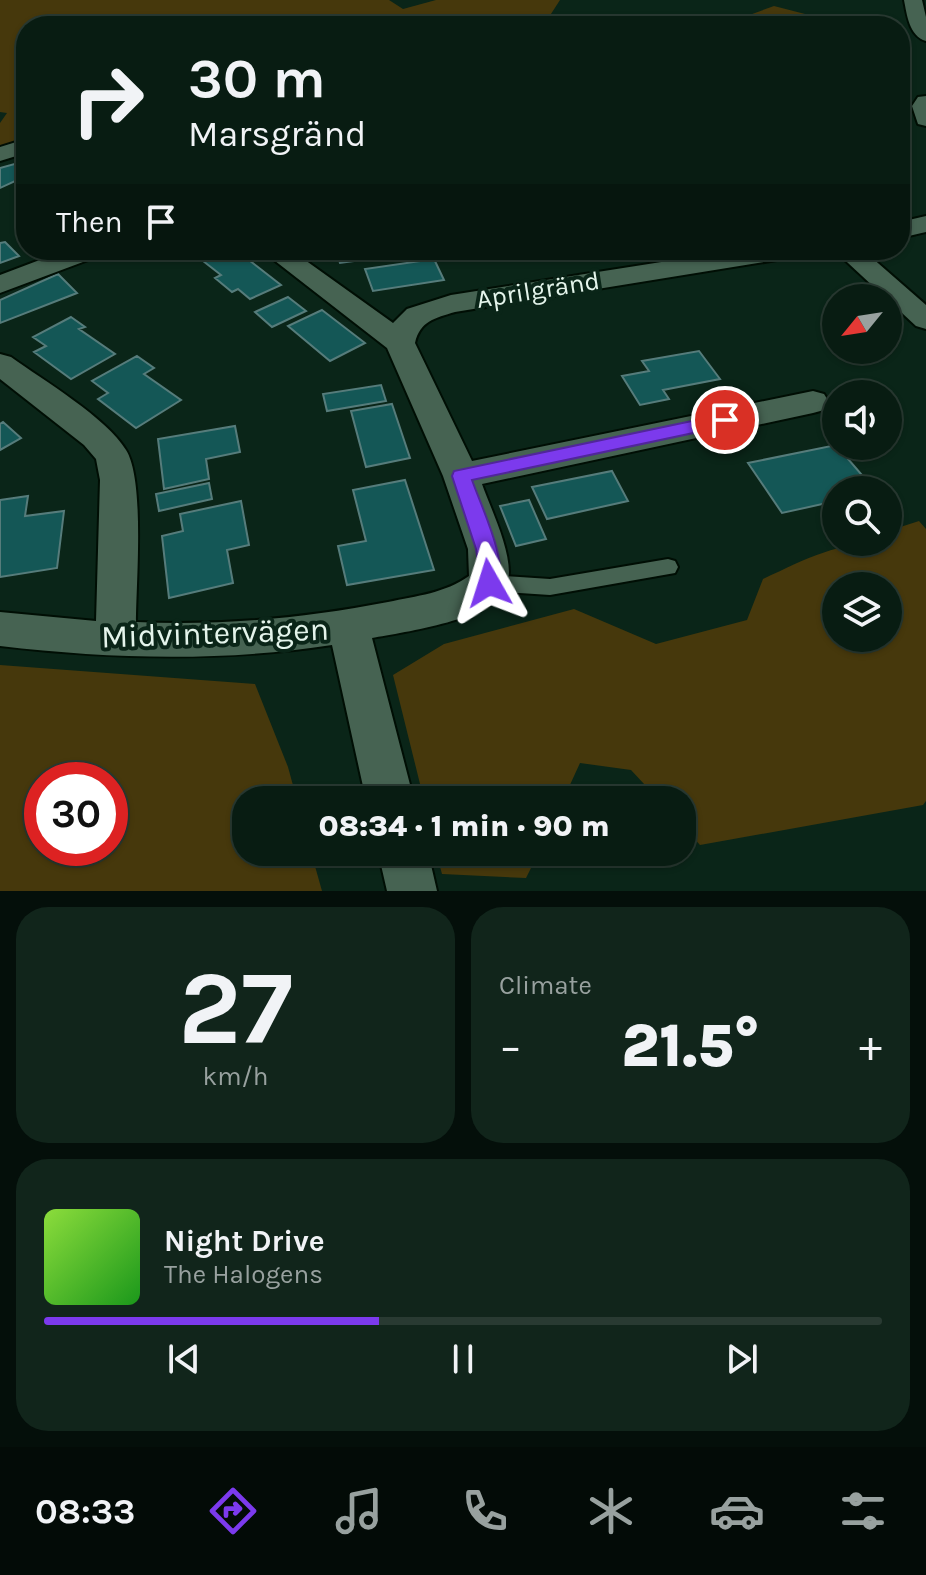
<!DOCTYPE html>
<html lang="en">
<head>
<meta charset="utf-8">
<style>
	:root { --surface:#081c12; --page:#11251b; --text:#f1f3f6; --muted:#98a19f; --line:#293a32; --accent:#7c3aed }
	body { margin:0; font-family:Karla,sans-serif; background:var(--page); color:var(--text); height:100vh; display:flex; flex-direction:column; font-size:30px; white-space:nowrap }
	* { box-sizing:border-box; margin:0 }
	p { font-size:26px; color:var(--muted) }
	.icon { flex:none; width:44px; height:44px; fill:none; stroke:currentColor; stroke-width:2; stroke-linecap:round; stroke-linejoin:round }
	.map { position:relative; height:891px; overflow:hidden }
	.sheet { display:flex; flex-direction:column; gap:16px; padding:16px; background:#040f0a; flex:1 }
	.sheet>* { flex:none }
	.top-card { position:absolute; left:16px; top:16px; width:894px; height:244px; border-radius:32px; box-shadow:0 2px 6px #0004,0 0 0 2px var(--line); background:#081c12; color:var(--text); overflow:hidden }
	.needle { width:52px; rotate:240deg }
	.buttons { position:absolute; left:822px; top:284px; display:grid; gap:16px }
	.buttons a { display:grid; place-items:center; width:80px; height:80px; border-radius:50%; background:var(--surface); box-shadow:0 2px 6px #0004,0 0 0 2px var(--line); font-size:40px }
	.speed { position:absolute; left:24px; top:762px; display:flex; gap:16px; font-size:40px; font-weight:700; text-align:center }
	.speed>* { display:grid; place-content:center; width:104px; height:104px; border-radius:50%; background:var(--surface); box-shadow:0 2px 6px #0004,0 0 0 2px var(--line); line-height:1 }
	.speed .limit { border:12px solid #d22; background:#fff; color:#111 }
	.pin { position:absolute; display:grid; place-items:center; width:68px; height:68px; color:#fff; margin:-34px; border:4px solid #fff; border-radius:50%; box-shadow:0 2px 8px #0007 }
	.me { position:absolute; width:88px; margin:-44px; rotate:354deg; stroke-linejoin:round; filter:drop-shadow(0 0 6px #0008) }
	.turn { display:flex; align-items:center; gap:28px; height:168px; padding:0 40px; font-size:36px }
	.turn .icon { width:104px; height:104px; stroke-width:2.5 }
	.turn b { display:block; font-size:56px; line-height:68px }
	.then { display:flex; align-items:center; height:76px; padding:0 40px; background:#0003; gap:16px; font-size:30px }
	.big { font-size:60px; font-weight:800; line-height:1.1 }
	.sheet .widget { flex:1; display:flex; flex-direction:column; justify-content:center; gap:12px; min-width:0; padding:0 28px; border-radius:32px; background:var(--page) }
	.sheet .dial { align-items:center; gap:0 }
	.dial b { font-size:104px; line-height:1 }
	.song { display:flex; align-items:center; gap:24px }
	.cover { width:96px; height:96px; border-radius:12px; background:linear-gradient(135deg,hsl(90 70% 55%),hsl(120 70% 35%)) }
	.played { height:8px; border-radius:4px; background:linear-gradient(90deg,var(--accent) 40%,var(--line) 40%) }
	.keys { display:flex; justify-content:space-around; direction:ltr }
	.heat { display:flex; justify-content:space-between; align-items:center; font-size:44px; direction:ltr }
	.sheet .tiles { flex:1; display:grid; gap:16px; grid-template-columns:1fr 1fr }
	.widget:last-child { grid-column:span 2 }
	.trip { position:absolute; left:232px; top:786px; width:464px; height:80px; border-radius:32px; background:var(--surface); box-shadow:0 2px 6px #0004,0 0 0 2px var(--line); font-weight:800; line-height:80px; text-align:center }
	.dock { display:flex; height:128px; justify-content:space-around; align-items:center; background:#030b07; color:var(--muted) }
	.dock .icon { width:56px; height:56px }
	.dock .current { color:var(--accent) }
	.dock b { font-size:36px; color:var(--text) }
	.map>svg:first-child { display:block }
	.green { fill:#46380c; fill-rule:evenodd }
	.building { fill:#145756; stroke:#567c7b; stroke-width:2 }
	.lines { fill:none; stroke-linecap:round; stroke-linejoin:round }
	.service-casing { stroke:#000e04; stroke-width:4 }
	.minor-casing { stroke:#000e04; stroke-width:4 }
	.service { fill:#466352; fill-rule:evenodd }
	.minor { fill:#466352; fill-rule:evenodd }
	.route { fill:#7c3aed; stroke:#51269a; stroke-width:2 }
	.labels { text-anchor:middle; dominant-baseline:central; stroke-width:8; stroke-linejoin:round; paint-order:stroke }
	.street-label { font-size:26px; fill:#e4f4eb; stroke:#0a2518 }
	.near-street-label { font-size:32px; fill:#e4f4eb; stroke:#0a2518 }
</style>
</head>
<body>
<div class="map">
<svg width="926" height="891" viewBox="0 0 926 891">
	<rect width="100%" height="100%" fill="#0a2518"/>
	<!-- green -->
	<path class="green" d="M0,0H389L403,9L436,0H560L549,17L526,26H26V138L0,146V123L7,113L0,112Z
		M774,6L805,14L828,26H719Z
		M919,521L926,529V801L923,805L700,845L682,825V800H659L631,770L580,763L563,800H424L393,675L444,644L574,609L656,644L747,620L763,579C808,558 837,542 888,542V531ZM836,586H888V638H836Z
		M0,665L255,684L288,767L297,800H246V852H311L322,891H0ZM110,780V848H42V780Z
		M436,852H539L526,878L442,874Z"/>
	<!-- building -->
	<path class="building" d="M18,163L26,170V176L0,188V168Z
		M5,242L19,256L0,263V243Z
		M214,250H236L281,285L250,299L238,289L232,292L215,278L221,275L198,257Z
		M374,250L377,258L340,263L336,251Z
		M434,259L444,280L373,291L365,269Z
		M58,274L77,293L0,323V300Z
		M288,297L306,311L272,327L255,312Z
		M322,310L365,343L330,361L288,326Z
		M71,317L85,327L79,329L115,354L71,379L34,352L46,346L33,337Z
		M699,351L720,379L663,390L669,399L640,405L622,376L649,371L642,361Z
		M137,356L154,368L144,374L181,400L136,428L98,399L108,393L92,381Z
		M381,385L386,401L327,411L323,394Z
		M392,404L410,458L366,467L351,411Z
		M3,422L21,438L0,450V424Z
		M235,426L240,452L206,459L209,479L164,489L158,439Z
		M836,445L868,482L837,488L836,501L782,513L748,463Z
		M612,471L628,501L547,519L532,487Z
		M405,480L434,570L347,585L338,546L366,541L353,490Z
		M209,483L212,499L159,511L156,494Z
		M28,496L25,516L64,511L57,568L0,577V500Z
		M529,500L546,539L516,546L500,506Z
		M241,501L249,545L227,550L233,583L169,598L162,536L183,531L180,514Z"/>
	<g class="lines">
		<defs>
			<path id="service" d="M668,559L675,561L678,567L675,573L550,595L489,591L482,589L479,583L482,577L489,575L550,579Z"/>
			<path id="minor" d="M904,0H922L926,17V41C909,36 907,15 904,0Z
				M926,96V126L918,124L912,106L918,97Z
				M26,139V153L0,161V147Z
				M926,216V232L900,238V222Z
				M66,250H103L99,256L0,293V275Z
				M261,250H291L393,323L407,309L451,295L738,250H802L798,256L789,258L455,312C435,318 420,321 415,343L472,461L813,391L824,394L829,402L824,410L813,413L482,484C491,510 516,559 507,585C496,620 404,632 372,638L414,800H366L332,645C221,662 111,659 0,646V612L96,621L100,480L96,459L84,445L0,379V354L11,357C43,380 107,418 126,450C145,480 136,584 136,622C221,626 305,618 388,602C417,596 445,593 469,576L468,549L443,476L387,348Z
				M834,250H863L926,305V329L916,326Z
				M378,852H428L437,891H387Z"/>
		</defs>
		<!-- service casing -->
		<use href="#service" class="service-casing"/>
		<!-- minor casing -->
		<use href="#minor" class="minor-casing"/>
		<!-- service -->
		<use href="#service" class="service"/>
		<!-- minor -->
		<use href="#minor" class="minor"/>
	</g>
	<!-- route -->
	<path class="route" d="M725,414L734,420L731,425L472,480C481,506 510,565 497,589L489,592L482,589L476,549L452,476L454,471Z"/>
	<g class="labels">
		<!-- street labels -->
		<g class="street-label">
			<text transform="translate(538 290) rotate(-9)">Aprilgränd</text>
		</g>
		<!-- near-street labels -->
		<g class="near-street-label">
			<text transform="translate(215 633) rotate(-2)">Midvintervägen</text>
		</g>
	</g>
</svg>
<div class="buttons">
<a><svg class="needle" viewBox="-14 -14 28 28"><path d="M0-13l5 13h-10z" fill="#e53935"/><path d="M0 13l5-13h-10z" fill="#98a19f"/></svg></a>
<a><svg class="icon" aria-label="sound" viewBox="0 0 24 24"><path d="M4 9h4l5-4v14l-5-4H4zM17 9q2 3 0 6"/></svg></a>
<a><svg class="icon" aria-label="search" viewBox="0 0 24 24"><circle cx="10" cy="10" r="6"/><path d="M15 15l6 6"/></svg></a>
<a><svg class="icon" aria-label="layers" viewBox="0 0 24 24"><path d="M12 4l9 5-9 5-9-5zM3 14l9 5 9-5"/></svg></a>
</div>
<div class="speed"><div class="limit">30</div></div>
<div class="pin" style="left:725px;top:420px;background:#d93025"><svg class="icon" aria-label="arrive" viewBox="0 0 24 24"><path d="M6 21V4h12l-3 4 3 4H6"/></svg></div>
<svg class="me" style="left:489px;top:583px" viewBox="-20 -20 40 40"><path d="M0-17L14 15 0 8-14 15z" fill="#7c3aed" stroke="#fff" stroke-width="4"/></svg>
<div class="trip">08:34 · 1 min · 90 m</div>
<div class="top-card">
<div class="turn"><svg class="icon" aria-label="right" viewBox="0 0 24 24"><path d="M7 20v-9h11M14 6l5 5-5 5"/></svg><div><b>30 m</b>Marsgränd</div></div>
<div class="then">Then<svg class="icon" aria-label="arrive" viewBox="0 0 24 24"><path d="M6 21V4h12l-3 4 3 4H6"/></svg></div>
</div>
</div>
<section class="sheet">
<div class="tiles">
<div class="widget dial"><b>27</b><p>km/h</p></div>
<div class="widget"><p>Climate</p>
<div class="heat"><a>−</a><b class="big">21.5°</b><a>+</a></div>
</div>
<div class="widget">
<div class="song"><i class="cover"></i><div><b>Night Drive</b><p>The Halogens</p></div></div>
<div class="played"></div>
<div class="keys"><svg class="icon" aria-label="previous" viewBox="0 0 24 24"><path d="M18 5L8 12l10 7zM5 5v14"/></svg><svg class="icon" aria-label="pause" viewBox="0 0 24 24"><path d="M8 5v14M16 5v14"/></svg><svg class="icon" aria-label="next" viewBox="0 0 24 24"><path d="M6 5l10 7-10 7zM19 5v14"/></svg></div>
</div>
</div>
</section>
<nav class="dock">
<b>08:33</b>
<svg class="icon current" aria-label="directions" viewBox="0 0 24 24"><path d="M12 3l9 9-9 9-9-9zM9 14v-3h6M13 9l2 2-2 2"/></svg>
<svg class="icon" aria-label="music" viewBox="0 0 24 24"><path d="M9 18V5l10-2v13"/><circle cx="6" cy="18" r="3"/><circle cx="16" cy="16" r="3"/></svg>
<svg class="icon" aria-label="phone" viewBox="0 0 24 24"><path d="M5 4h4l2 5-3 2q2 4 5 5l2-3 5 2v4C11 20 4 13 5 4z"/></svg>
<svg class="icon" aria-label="climate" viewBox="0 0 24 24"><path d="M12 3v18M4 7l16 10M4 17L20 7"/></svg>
<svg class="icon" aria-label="car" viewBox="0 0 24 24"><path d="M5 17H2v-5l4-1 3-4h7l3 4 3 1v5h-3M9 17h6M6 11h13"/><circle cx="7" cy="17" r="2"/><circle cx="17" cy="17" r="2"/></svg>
<svg class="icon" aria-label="filters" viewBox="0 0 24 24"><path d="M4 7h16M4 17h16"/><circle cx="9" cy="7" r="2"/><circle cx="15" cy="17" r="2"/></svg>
</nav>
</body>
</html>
